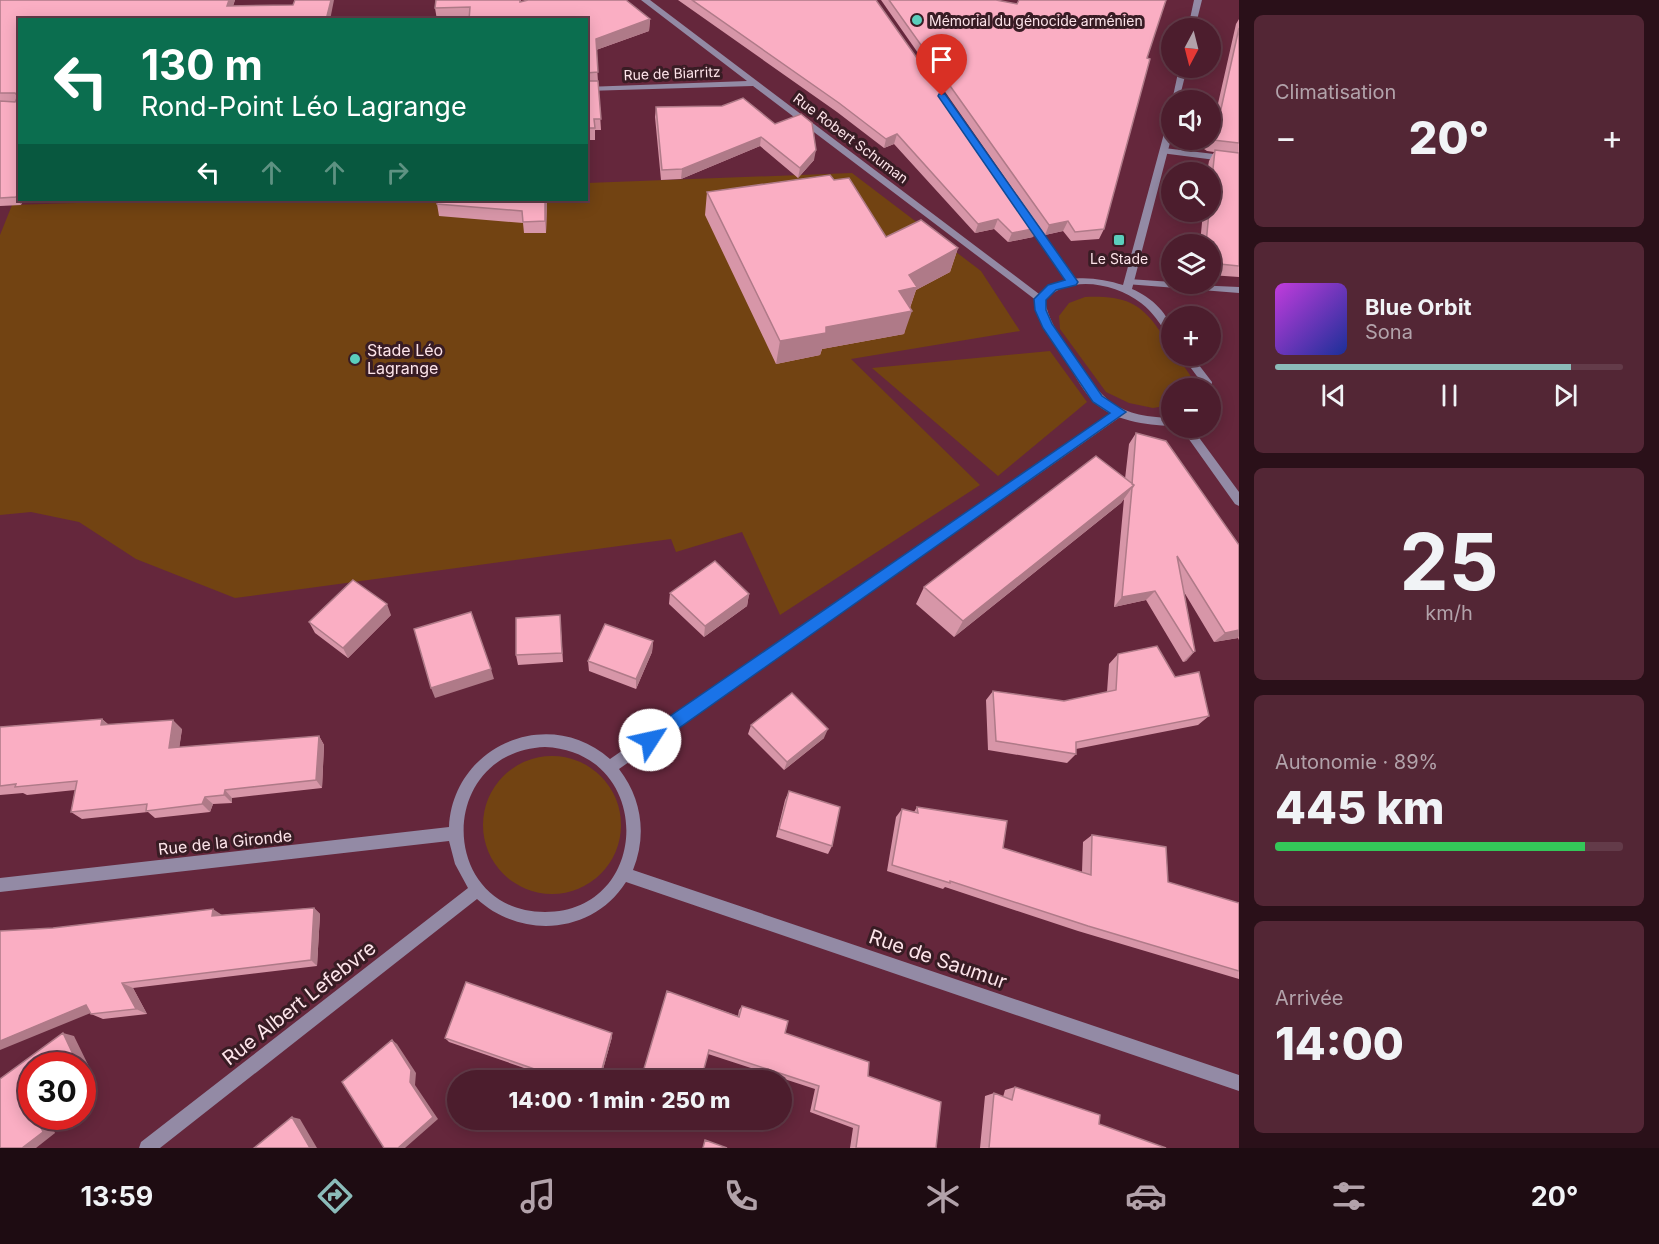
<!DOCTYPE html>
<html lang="fr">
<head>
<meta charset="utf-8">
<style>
	:root { --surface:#4c1d2d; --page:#532635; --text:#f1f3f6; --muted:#b2a2aa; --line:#633b49; --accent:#8bbbb9 }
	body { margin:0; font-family:Inter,sans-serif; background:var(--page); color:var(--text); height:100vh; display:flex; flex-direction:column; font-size:22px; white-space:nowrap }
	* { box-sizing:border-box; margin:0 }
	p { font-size:20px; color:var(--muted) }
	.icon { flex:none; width:33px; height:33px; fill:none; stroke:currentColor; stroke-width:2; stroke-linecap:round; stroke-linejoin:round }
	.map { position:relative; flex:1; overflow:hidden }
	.panel { display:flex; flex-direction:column; gap:15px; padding:15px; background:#2a1019; width:420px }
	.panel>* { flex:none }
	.banner { position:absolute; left:18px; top:18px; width:570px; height:183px; border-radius:0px; box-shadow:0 3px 15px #0003,0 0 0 2px var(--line); background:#0b6e4f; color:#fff; overflow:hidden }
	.needle { width:39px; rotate:187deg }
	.controls { position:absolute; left:1161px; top:18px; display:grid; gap:12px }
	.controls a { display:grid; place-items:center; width:60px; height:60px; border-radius:50%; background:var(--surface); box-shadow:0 3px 15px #0003,0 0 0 2px var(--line); font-size:30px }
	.speed { position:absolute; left:18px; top:1052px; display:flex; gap:12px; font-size:30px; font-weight:700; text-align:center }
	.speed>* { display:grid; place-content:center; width:78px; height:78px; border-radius:50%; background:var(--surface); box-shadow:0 3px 15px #0003,0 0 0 2px var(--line); line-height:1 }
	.speed .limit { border:9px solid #d22; background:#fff; color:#111 }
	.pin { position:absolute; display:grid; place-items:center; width:51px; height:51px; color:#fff; margin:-62px -26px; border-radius:50% 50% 50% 0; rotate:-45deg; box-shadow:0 0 6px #0007 }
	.pin .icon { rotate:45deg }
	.me { position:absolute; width:66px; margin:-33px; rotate:55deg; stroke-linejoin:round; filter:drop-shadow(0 0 4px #0008) }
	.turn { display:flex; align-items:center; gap:21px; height:126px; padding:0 24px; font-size:27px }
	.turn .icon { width:78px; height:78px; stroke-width:2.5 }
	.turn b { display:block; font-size:42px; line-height:51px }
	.lanes { display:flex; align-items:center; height:57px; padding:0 24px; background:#0003; justify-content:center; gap:30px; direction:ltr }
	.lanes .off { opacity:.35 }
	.big { font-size:45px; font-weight:800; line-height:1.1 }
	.panel .tile { flex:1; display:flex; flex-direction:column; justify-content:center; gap:9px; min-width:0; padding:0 21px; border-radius:9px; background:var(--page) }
	.panel .dial { align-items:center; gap:0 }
	.dial b { font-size:78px; line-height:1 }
	.song { display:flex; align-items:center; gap:18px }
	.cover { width:72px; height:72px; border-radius:9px; background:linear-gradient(135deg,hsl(290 70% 55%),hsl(230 70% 35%)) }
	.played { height:6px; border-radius:3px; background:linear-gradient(90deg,var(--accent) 85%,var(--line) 85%) }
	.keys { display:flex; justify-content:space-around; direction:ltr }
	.heat { display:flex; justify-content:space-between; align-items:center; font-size:33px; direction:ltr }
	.charge { height:9px; border-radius:4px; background:linear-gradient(90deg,#34c759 89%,var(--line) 0) }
	.trip { position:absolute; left:447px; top:1070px; width:345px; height:60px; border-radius:30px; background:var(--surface); box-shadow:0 3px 15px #0003,0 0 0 2px var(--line); font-weight:800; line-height:60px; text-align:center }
	.tab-bar { display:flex; height:96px; justify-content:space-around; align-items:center; background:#1e0c12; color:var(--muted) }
	.tab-bar .icon { width:42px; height:42px }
	.tab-bar .active { color:var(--accent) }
	.tab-bar b { font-size:27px; color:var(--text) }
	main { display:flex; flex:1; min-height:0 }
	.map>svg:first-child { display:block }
	.green { fill:#724312 }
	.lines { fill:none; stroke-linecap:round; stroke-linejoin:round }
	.minor { fill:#938aa5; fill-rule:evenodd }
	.tertiary { fill:#938aa5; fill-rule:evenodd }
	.wall { fill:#d796a8 }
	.shaded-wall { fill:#af7a88 }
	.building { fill:#faaec3; stroke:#af7a88; stroke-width:1.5 }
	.route { fill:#1a73e8; stroke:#114b97; stroke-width:1.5 }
	.poi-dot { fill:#5bcebc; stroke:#381c24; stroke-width:2 }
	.labels { text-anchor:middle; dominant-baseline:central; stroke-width:6; stroke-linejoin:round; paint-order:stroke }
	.far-poi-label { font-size:14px; fill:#fde4ea; stroke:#381c24; text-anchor:start }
	.far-street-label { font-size:14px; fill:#fde4ea; stroke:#381c24 }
	.poi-label { font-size:16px; fill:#fde4ea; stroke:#381c24; text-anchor:start }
	.street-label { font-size:16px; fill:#fde4ea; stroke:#381c24 }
	.near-street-label { font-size:20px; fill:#fde4ea; stroke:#381c24 }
</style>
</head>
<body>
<main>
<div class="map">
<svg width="1239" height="1148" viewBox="0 0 1239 1148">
	<rect width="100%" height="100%" fill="#65273c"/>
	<!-- green -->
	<path class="green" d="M852,173L981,271L1020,331L851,359L980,485L780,615L742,532L676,552L671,539L235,598L136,559L79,522L31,512L0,515V235L12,205L171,200H586L587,183Z
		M1085,297C1120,296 1139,300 1159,330C1165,339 1172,345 1172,356H1177L1192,378L1190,388H1172L1171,405L1153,408L1129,403L1106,392L1060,329L1059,316L1069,303Z
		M1050,351L1087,402L998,476L872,368Z
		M483 825a69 69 0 1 1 138 0a69 69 0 1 1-138 0Z"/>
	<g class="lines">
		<!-- minor -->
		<path class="minor" d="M641,0H650L1043,297V301H1037L753,86L586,91V87L747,81Z
			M1164,148L1239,157V163L1161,153V149Z
			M1027,213L1030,214L1075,281V285H1069L1022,216Z
			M1129,279L1172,282V284L1239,287V293L1126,284L1124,282Z
			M1119,408L1123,409L1124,412L1123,415L619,769C642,799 647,835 633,870L1239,1075V1091L626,882C593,934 522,940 477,899L160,1148H139L141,1142L468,888L455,864L449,841L0,892V878L449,827C453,745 549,705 610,759ZM545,747C655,752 652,912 545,912C438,912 435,752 545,747Z"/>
		<!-- tertiary -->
		<path class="tertiary" d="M1194,0H1202L1195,28H1188Z
			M1179,68H1187L1179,100L1172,101Z
			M1169,115H1172V135L1132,289C1151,297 1172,315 1172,336L1168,335C1160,324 1153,312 1141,303C1115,283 1069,274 1045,300C1048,321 1060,336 1072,354C1103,399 1112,416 1172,418V426C1145,425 1114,421 1094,402C1081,389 1073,371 1063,356C1051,338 1038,321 1035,299C1056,272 1094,276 1123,285Z
			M1182,356H1192L1212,382L1211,391L1210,388H1202V383Z
			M1181,428H1192L1239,492V506L1235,504Z"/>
	</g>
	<!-- wall -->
	<path class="wall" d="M0,0H235L233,6L330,20H20L21,205L0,206Z
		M436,0H521V2L650,19L649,31L596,50L601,130H595V140H586V20H437L435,8Z
		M678,0H876L1037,228L1033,237L1008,242L994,229L975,233L894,144L884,148L837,112Z
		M881,0H996L1147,58L1104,229L1099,239L1071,241L1063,231L1045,235Z
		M1239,19V277L1210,275V244H1200L1203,212H1210V172H1207L1209,161L1214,152L1207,151L1191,140H1210V106L1217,108L1236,24Z
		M722,106L814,160L798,178L760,146L681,179L661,180L655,117L656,107Z
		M834,180L886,237L958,248L950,272L916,290L910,308L904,334L822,349L820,355L776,364L705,215L707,192Z
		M547,200L546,233H524L523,223L439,216L437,204Z
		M1136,433L1239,545V640L1238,638L1214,642L1184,592L1195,651L1186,661L1183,662L1146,600L1114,607L1124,499L1121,503L954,637L916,604L924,587L1125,479L1129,444Z
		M670,593L749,594L747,606L704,637L669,604Z
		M391,615L348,658L315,633L309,622Z
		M560,615L563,662L518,665L516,655Z
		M653,641L652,652L636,689L589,671L588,661Z
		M1118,654L1175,677L1209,716L1198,725L1076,749V754L1067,763L988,750L986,700L993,691L1064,701L1107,692L1109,664Z
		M102,719L109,725L182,729L179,748L319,736L324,745L322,788L232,798V803L213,804L210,812L155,818L148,812L82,819L71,812L75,790L27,795L23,793L0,795V727Z
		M751,725L824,738L784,770L748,734Z
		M789,791L832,846L828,854L776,837L785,800Z
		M917,807L1003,848L1082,872L1083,842L1092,835L1168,882L1239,903V979L1078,931L945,887L943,889L887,871L896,817L902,809L914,812Z
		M314,908L320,914L317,966L133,988L147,1014L103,1019L91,1014L53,928Z
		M667,991L738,1016L739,1010L742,1006L785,1033L868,1076L936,1148H850L853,1128L810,1112L815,1089L708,1054L701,1080H657L643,1075Z
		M612,1037L600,1080H559L449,1042L445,1038Z
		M1015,1087L1099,1124L1166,1148H980L985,1096L994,1093L1003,1097L1005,1090Z"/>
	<!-- shaded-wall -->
	<path class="shaded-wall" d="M229,0H235L230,14L227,6Z
		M331,0H334L330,20H326Z
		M650,19L649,31L596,50V39Z
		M897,134L894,144L884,148L886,139Z
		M761,137L760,146L681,179L682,169Z
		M816,150L814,160L798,178L800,168Z
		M20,191V200H24L21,205L16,197Z
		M545,200H547L546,233L545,221Z
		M998,219L994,229L975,233L978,224Z
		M1068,221L1063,231L1045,235L1049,225Z
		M1037,228L1033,237L1008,242L1012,233Z
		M958,248L950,272L916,290L909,310L899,291L909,275Z
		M912,311L904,334L822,349L820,355L776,364L780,341L826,327Z
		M1134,485L1121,503L954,637L963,621Z
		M1155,591L1146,600L1114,607L1122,597Z
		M749,594L747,606L704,637L705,626Z
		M387,604L391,615L348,658L343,648Z
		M1239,630V636L1238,638L1214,642L1225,633Z
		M653,641L652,652L636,689V679Z
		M1195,651L1186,661L1183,662L1193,652Z
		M491,669L494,679L435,698L431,688Z
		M102,719L112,728L101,725Z
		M173,720L182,729L178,757L169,748Z
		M828,729L824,738L784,770L787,762Z
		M319,736L324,745L322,788L316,780Z
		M225,790L232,798V803L224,795Z
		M205,797L213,804L210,812L202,804Z
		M314,908L320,914L317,966L311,960Z
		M213,909L222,915L212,916Z
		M122,983L133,988L147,1014L136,1009Z
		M86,1005L98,1010L0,1050V1041Z
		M63,1033L74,1036L95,1079L82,1088V1065H78Z
		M612,1033V1037L600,1080H599Z
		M392,1040L397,1044L416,1073L415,1085L438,1119L405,1148H398L410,1082Z
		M36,1116H48L55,1133L36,1148H22Z
		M292,1117L300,1119L317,1148H310Z"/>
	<!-- building -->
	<path class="building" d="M0,0H229L227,6L293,5L295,0H331L326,20H20V191L16,197L0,198V101L15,102L18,96L15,93H0Z
		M436,0H520V2L528,0H626L650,19L596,39L598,72L586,73V20H469L470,7L435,8Z
		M692,0H876L1037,228L1012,233L998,219L978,224L897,134L886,139L839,103Z
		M889,0H996L1017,4L1019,0H1166L1147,58L1150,59L1104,229L1075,232L1068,221L1049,225Z
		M1239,28V143L1213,140L1210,138V106L1221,109Z
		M586,81H598L601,119H594L595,128H586Z
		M743,98L775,124L801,114L812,123L816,150L800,168L761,137L682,169L662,170L656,107L722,106Z
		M1215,150L1239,153V266L1210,263V244H1206L1209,212H1210V197Z
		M830,175L834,180L849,178L886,237L921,220L958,248L909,275L917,287L899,291L912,311L826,327V333L780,341L707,192Z
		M437,200H545V221L523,222L522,211L437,204Z
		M1136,433L1166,441L1239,545V630L1225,633L1177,556L1195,651L1193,652L1155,591L1122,597L1132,488L1134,485L1132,484Z
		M1096,456L1134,485L963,621L924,587Z
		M715,561L749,594L705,626L670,593Z
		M353,580L387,604L343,648L309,622Z
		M471,612L491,669L431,688L414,629Z
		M560,615L562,653L516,655V618Z
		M605,624L653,641L636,679L588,661Z
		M1157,646L1175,677L1199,672L1209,716L1076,742V754L996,741L993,691L1064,701L1116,690L1118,654Z
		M792,693L828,729L787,762L751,725Z
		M102,719L101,725L173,720L169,748L319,736L316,780L225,790L224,795L205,797L202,804L146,811L147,804L71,812L77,781L15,787L16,784L0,786V727Z
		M789,791L840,807L832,846L779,829Z
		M917,807L1007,821L1003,848L1091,875L1092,835L1166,847L1168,882L1239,903V971L1088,926L950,881V883L892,865L902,809L918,813Z
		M314,908L311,960L122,983L136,1009L91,1014L86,1005L0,1041V931L53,928L213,909L212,916Z
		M466,982L612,1033L599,1080H566L445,1038Z
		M667,991L739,1017L742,1006L788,1021L785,1033L869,1062L868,1076L941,1102L936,1148H856L859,1126L814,1110L819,1086L709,1050L701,1080H665L643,1072Z
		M63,1033L78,1065H32V1116H36L43,1132L22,1148H0V1079Z
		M392,1040L411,1070L410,1082L433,1117L398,1148H384L342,1082Z
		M1015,1087L1100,1115L1099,1124L1166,1148H989L994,1093L1012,1100Z
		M292,1117L310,1148H254Z
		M705,1140L727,1148H703Z"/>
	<!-- route -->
	<path class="route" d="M939,94H945L1078,282L1076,285L1056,290L1046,300V310L1052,324L1102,396L1126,412L655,745L650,747L644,745L642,740L644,734L1110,413L1093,402L1043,328L1035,310L1034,299L1048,285L1065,280L938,96Z"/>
	<!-- markers -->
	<g class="poi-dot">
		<circle cx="917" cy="20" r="6"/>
		<rect x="1113" y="234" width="12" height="12" rx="3"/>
		<circle cx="355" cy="359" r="6"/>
	</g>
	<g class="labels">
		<!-- far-poi labels -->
		<g class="far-poi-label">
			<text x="929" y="20">Mémorial du génocide arménien</text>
			<text x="1119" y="258" text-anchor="middle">Le Stade</text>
		</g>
		<!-- far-street labels -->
		<g class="far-street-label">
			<text transform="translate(672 73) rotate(-2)">Rue de Biarritz</text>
			<text transform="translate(851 138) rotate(37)">Rue Robert Schuman</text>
		</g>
		<!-- poi labels -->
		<g class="poi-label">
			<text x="367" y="350">Stade Léo<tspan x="367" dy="18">Lagrange</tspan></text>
		</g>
		<!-- street labels -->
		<g class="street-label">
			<text transform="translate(225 842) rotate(-6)">Rue de la Gironde</text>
		</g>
		<!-- near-street labels -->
		<g class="near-street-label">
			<text transform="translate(938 959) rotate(19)">Rue de Saumur</text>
			<text transform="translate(299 1003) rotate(-38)">Rue Albert Lefebvre</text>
		</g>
	</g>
</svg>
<div class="controls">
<a><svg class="needle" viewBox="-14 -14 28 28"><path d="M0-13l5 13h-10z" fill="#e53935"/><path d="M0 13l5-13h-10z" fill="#b2a2aa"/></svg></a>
<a><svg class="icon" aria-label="sound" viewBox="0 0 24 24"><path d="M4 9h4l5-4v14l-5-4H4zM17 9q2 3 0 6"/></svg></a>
<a><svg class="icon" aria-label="search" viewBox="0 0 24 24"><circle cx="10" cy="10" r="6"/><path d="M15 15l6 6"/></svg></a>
<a><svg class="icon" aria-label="layers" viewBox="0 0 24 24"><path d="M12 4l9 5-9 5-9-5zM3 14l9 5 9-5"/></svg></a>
<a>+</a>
<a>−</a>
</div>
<div class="speed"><div class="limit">30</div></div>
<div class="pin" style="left:942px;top:96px;background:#d93025"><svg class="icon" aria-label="arrive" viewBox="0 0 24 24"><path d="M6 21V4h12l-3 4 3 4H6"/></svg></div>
<svg class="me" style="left:650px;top:740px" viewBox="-20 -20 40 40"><circle r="19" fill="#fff"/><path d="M0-13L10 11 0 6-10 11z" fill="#1a73e8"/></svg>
<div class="trip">14:00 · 1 min · 250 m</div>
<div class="banner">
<div class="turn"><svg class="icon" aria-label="left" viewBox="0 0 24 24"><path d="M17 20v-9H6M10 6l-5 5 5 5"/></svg><div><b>130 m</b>Rond-Point Léo Lagrange</div></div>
<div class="lanes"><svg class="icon" aria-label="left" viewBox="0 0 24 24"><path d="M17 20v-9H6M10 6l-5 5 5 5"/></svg><svg class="icon off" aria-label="ahead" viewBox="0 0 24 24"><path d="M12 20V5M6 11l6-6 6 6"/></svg><svg class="icon off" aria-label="ahead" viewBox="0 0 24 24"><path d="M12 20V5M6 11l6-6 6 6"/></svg><svg class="icon off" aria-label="right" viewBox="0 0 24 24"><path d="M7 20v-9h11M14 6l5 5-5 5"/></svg></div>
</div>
</div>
<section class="panel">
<div class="tile"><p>Climatisation</p>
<div class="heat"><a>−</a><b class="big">20°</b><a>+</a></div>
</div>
<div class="tile">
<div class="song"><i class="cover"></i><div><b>Blue Orbit</b><p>Sona</p></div></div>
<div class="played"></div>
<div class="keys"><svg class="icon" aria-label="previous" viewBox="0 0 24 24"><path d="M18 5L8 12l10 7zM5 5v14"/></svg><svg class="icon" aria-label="pause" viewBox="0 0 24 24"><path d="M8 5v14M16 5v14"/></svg><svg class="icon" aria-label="next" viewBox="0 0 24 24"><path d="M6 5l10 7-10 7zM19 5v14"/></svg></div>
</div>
<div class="tile dial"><b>25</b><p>km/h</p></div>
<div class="tile"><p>Autonomie · 89%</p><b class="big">445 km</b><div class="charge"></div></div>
<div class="tile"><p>Arrivée</p><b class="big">14:00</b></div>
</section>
</main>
<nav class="tab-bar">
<b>13:59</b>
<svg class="icon active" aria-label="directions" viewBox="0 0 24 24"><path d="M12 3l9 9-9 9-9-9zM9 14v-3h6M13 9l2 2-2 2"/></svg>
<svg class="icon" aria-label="music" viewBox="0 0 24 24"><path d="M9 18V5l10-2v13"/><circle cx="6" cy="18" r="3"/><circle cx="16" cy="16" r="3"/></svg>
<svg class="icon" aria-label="phone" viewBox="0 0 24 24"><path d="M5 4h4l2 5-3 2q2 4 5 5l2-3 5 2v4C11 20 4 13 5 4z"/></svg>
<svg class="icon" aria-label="climate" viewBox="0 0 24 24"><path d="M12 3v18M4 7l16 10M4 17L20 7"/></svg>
<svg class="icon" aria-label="car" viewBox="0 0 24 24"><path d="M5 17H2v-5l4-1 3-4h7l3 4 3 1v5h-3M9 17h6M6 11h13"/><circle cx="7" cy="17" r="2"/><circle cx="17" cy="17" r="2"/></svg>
<svg class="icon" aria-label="filters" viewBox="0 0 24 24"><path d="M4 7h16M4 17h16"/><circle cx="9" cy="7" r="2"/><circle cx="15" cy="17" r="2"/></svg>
<b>20°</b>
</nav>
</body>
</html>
